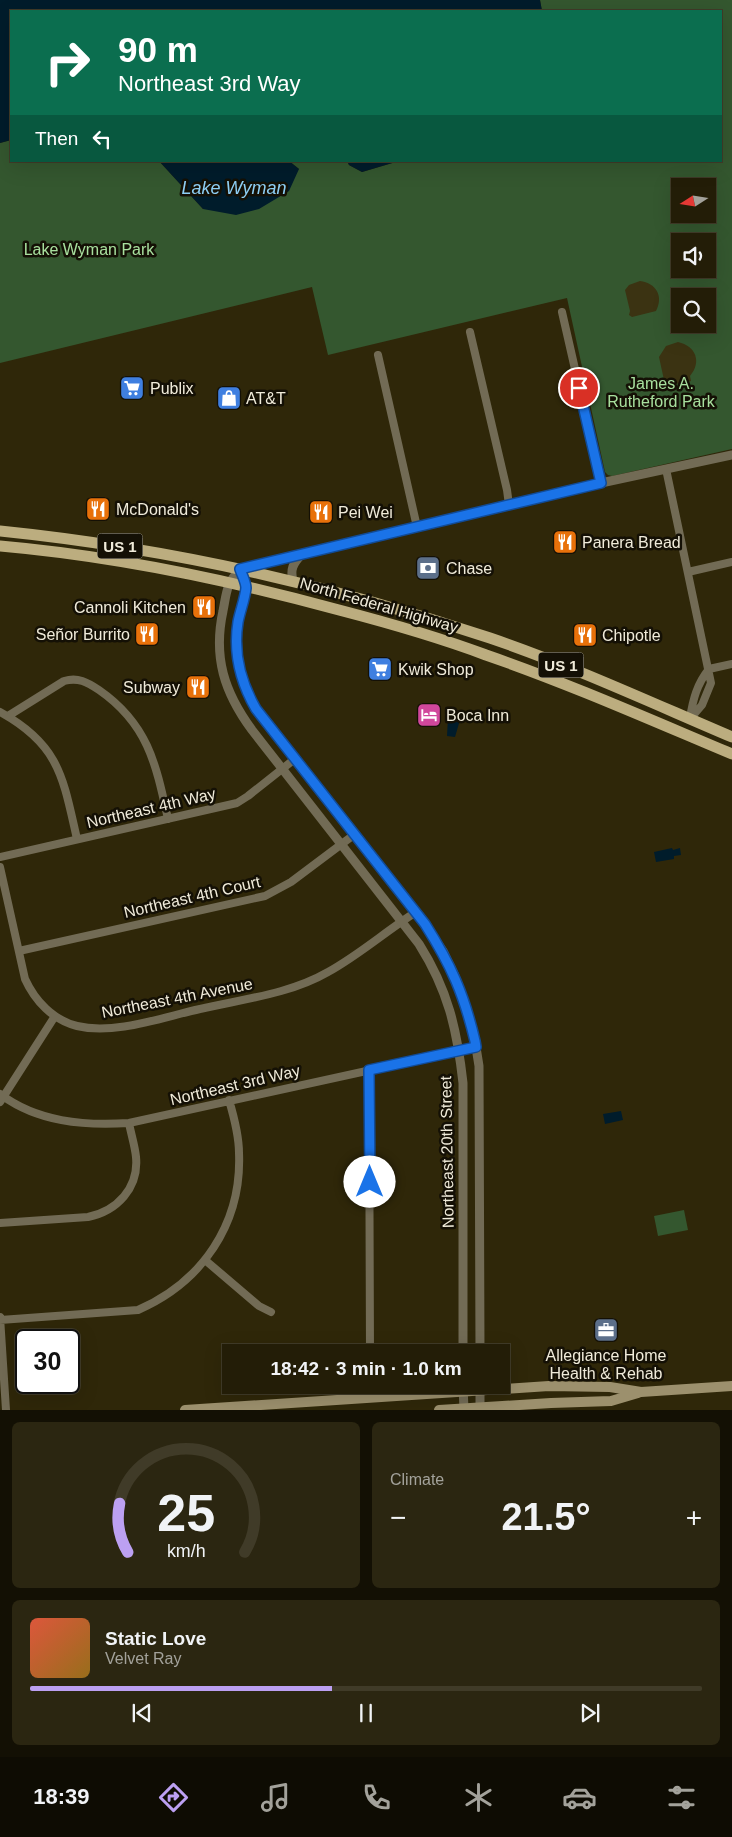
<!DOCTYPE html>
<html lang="en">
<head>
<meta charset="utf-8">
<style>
	:root { --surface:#231d07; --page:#2b2611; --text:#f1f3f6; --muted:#a3a29b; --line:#403b28; --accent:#bca0f2 }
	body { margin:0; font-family:Arial,sans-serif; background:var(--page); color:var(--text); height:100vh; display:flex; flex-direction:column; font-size:19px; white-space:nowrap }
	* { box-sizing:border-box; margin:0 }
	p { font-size:16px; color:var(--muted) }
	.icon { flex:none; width:28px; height:28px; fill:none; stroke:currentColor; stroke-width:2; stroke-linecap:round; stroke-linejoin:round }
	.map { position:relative; height:1410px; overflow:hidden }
	.sheet { display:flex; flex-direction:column; gap:12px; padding:12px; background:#131004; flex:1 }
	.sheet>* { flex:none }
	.top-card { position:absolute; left:10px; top:10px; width:712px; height:152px; border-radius:0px; box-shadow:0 5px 20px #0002,0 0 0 1px var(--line); background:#0b6e4f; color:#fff; overflow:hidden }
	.needle { width:32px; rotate:258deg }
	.buttons { position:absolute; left:671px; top:178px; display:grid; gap:10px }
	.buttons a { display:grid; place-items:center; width:45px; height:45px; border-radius:0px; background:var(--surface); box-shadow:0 5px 20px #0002,0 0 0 1px var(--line); font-size:25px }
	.speed { position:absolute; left:15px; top:1329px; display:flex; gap:10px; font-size:25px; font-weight:700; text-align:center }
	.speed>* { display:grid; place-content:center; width:65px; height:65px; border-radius:50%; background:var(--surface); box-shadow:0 5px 20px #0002,0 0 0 1px var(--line); line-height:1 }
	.speed .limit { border:2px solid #111; border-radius:8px; background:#fff; color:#111 }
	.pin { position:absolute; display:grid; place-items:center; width:42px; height:42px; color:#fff; margin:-21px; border:2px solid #fff; border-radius:50%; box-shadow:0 1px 5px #0007 }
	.me { position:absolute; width:55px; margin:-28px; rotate:0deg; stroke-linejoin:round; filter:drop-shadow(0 0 4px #0008) }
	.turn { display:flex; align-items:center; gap:18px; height:105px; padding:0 25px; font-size:22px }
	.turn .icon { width:65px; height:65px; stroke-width:2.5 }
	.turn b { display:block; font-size:35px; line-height:42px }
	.then { display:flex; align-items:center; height:48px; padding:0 25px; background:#0003; gap:10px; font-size:19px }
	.big { font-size:38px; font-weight:800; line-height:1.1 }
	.sheet .widget { flex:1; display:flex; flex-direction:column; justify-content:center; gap:8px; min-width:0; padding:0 18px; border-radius:8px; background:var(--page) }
	.sheet .dial { align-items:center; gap:0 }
	.dial svg { height:130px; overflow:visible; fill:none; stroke:var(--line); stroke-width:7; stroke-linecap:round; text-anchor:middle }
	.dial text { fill:var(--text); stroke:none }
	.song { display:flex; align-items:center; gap:15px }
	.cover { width:60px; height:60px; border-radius:8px; background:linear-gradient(135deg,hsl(10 70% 55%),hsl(40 70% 35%)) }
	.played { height:5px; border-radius:2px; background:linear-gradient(90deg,var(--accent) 45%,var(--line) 45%) }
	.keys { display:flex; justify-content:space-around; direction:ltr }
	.heat { display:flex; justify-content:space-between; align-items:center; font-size:28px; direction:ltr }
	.sheet .tiles { flex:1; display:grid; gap:12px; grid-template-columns:1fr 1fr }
	.widget:last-child { grid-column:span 2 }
	.trip { position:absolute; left:222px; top:1344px; width:288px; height:50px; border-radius:0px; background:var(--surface); box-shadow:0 5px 20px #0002,0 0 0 1px var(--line); font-weight:800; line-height:50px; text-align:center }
	.menu { display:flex; height:80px; justify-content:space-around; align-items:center; background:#0e0c03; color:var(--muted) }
	.menu .icon { width:35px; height:35px }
	.menu .active { color:var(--accent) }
	.menu b { font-size:22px; color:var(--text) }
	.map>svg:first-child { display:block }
	.green { fill:#34572f; fill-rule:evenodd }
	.sand { fill:#3b3312 }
	.water { fill:#001c2b }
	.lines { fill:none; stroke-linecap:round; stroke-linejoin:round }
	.minor { stroke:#726b55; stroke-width:8 }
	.tertiary { stroke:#726b55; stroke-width:9 }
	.secondary { stroke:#9c906d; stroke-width:10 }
	.primary { stroke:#bcad7f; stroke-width:11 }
	.route-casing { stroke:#114b97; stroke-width:12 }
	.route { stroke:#1a73e8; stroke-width:9 }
	.labels { text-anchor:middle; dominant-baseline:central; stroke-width:5; stroke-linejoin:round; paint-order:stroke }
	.shield { fill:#141005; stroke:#aea99a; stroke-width:1 }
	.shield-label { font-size:15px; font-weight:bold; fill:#f0ebda }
	.park-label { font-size:16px; fill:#a8e09e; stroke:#141005 }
	.poi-label { font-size:16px; fill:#f0ebda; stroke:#141005; text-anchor:start }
	.street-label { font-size:16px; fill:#f0ebda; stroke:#141005 }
	.water-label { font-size:18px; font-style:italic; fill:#8ecff5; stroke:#141005 }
</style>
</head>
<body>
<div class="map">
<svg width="732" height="1410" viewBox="0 0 732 1410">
	<rect width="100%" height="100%" fill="#2f2709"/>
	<!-- green -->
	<path class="green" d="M540,0H732V449L612,476L608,475L605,472L567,298L328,355L312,287L0,363V143L11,140V161H159L203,209L299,169L289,161H347L349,165L362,172L399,161H721V11H542ZM680,186H708V214H680ZM680,241H708V269H680ZM680,296H708V324H680Z
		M684,1210L688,1230L658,1236L654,1216Z"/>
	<!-- sand -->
	<path class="sand" d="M640,281C656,283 664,296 656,311L632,317L629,315L630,311L625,290L629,285Z
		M678,342C696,346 702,362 690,376L691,381L670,385L664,380L659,357L666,346Z"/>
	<!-- water -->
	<path class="water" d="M0,0H540L542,11H11V140L0,143Z
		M159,161H289L299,169L289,191L259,209L236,215L203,209Z
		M347,161H399L362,172L349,165Z
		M448,717L460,720L455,737L447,736Z
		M672,848L673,850L680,848L681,855L674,856V859L656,862L654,852Z
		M621,1111L623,1120L605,1124L603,1114Z"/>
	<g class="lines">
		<!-- minor -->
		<path class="minor" d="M562,312L601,483
			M470,332L507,490L509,505
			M378,355L417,527
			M666,469L711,683L702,705L690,719
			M688,572L732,562
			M709,669L732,664
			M0,712C60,745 63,778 77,839
			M8,716L64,681C78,677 87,682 99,690C148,724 156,764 168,819
			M690,718C693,699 697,684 709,669
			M0,857L237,803L248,796L296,758
			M0,867L25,979C35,1001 53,1020 77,1026C115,1035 163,1017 200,1009C243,999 290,994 328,972C359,955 386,931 416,912
			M19,951L265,896L291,882L355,834
			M369,1070L370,1352
			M0,1094C37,1122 84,1126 129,1123L476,1047
			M0,1102L55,1016
			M0,1223L88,1217C117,1211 139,1188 136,1157C135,1146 131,1134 129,1123
			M205,1260L259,1306L271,1312
			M0,1317L6,1410
			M0,1320L138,1310C202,1282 242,1224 239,1153C239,1135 234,1117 229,1100
			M371,1385V1397"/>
		<!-- tertiary -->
		<path class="tertiary" d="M240,569C226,585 227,590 223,611C213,657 224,692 252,730L419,944C448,990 457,1029 463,1083V1352
			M240,569C242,575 246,582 246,588C245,599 240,611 238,622C233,653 241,683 256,709L416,912L443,951L455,976L465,1004L475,1041L479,1066L480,1352
			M240,569L601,483L732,455
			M293,581C290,569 293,564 301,555
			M463,1385L464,1410
			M480,1410V1385"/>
		<!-- secondary -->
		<path class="secondary" d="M185,1410L549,1386L610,1387L641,1392L732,1386
			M439,1410L551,1403L611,1401L638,1393"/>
		<!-- primary -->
		<path class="primary" d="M0,531C167,548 331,585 490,638C572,666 652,703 732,737
			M0,546C115,556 229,580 339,610C389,623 438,637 486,655C570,684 651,720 732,754"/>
	</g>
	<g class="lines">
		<defs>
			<path id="route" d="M370,1182L369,1070L476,1047L475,1041C464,994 451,965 425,924L256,709C241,683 233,653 238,622C240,611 245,599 246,588C246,582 242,575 240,569L601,483L579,388"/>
		</defs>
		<!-- route casing -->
		<use href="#route" class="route-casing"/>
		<!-- route -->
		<use href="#route" class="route"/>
	</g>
	<!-- icons -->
	<defs>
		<symbol id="supermarket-square" viewBox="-11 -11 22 22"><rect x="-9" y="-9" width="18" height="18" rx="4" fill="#3f7fe0" stroke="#141005"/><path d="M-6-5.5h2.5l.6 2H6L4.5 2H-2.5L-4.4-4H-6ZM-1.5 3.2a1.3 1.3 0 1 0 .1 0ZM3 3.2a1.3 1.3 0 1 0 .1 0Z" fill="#fff"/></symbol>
		<symbol id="shop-square" viewBox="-11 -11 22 22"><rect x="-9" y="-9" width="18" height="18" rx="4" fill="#3f7fe0" stroke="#141005"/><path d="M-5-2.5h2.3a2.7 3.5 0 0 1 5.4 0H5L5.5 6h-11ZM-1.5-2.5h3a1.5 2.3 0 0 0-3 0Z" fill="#fff"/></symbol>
		<symbol id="restaurant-square" viewBox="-11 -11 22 22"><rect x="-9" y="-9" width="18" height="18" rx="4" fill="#e8710a" stroke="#141005"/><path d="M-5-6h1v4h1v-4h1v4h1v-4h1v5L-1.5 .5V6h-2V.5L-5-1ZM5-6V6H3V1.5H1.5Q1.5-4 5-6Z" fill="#fff"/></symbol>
		<symbol id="bank-square" viewBox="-11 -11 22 22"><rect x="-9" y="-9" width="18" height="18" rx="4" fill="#5c6f8a" stroke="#141005"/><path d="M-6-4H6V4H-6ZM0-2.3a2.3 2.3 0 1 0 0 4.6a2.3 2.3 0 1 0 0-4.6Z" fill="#fff"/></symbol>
		<symbol id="hotel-square" viewBox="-11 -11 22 22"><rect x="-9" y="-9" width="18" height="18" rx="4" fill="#d1479c" stroke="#141005"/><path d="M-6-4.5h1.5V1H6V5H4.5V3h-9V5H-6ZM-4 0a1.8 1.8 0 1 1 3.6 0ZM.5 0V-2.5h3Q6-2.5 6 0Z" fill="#fff"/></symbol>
		<symbol id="office-square" viewBox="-11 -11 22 22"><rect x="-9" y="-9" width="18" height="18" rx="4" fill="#5c6f8a" stroke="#141005"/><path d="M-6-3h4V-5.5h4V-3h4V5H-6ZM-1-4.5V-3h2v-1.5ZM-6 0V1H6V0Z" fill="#fff"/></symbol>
	</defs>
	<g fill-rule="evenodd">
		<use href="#supermarket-square" x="118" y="374" width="28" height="28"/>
		<use href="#shop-square" x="215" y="384" width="28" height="28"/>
		<use href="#restaurant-square" x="84" y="495" width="28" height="28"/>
		<use href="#restaurant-square" x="307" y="498" width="28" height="28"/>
		<use href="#restaurant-square" x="551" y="528" width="28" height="28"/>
		<use href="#bank-square" x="414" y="554" width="28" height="28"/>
		<use href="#restaurant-square" x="190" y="593" width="28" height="28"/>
		<use href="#restaurant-square" x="133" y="620" width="28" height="28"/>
		<use href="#restaurant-square" x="571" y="621" width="28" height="28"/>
		<use href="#supermarket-square" x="366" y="655" width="28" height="28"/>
		<use href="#restaurant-square" x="184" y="673" width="28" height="28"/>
		<use href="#hotel-square" x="415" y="701" width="28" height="28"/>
		<use href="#office-square" x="592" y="1316" width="28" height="28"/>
	</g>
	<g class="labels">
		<!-- shield labels -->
		<g class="shield">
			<rect x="97.5" y="533.5" width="45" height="25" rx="4"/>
			<rect x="538.5" y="652.5" width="45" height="25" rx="4"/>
		</g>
		<g class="shield-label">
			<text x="120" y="546">US 1</text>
			<text x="561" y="665">US 1</text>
		</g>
		<!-- park labels -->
		<g class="park-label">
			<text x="89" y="249">Lake Wyman Park</text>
			<text x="661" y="383">James A.<tspan x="661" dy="18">Rutheford Park</tspan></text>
		</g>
		<!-- poi labels -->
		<g class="poi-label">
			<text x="150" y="388">Publix</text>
			<text x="246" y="398">AT&amp;T</text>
			<text x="116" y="509">McDonald's</text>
			<text x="338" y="512">Pei Wei</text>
			<text x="582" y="542">Panera Bread</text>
			<text x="446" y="568">Chase</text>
			<text x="186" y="607" text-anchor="end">Cannoli Kitchen</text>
			<text x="130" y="634" text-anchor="end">Señor Burrito</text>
			<text x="602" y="635">Chipotle</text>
			<text x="398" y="669">Kwik Shop</text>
			<text x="180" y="687" text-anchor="end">Subway</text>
			<text x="446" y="715">Boca Inn</text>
			<text x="606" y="1355" text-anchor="middle">Allegiance Home<tspan x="606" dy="18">Health &amp; Rehab</tspan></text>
		</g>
		<!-- street labels -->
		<g class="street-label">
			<text transform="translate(379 605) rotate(16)">North Federal Highway</text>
			<text transform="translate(151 808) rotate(-13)">Northeast 4th Way</text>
			<text transform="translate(192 897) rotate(-13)">Northeast 4th Court</text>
			<text transform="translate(177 998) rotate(-11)">Northeast 4th Avenue</text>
			<text transform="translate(235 1085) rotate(-13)">Northeast 3rd Way</text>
			<text transform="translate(447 1152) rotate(-91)">Northeast 20th Street</text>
		</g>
		<!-- water labels -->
		<g class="water-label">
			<text x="234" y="188">Lake Wyman</text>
		</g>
	</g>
</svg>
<div class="buttons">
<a><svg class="needle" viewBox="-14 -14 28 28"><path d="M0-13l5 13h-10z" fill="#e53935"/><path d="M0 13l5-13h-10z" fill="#a3a29b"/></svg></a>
<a><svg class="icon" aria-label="sound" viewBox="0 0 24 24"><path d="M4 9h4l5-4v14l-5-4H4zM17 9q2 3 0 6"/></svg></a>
<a><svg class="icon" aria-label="search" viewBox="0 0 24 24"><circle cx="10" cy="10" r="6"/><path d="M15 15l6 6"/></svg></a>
</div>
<div class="speed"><div class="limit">30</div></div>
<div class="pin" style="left:579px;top:388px;background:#d93025"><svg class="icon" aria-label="arrive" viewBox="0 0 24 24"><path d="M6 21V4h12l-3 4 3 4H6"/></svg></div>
<svg class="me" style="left:370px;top:1182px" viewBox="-20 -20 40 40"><circle r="19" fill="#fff"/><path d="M0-13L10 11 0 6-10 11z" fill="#1a73e8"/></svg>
<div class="trip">18:42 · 3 min · 1.0 km</div>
<div class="top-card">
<div class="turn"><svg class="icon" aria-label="right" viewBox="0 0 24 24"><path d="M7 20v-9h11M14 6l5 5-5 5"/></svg><div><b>90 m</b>Northeast 3rd Way</div></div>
<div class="then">Then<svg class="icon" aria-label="left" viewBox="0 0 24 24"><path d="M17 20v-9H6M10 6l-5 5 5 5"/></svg></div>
</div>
</div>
<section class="sheet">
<div class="tiles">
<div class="widget dial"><svg viewBox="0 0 100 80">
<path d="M14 69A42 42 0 1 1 86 69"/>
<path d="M14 69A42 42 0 0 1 9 39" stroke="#bca0f2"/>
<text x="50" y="56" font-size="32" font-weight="700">25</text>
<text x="50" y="72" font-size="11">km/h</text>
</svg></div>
<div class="widget"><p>Climate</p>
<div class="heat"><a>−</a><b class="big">21.5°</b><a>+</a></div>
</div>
<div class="widget">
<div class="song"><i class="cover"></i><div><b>Static Love</b><p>Velvet Ray</p></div></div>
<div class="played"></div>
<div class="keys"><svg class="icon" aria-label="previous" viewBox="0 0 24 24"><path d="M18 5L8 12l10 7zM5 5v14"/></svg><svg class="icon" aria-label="pause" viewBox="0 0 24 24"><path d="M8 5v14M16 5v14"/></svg><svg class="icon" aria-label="next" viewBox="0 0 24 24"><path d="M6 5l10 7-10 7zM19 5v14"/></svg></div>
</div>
</div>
</section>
<nav class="menu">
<b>18:39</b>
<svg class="icon active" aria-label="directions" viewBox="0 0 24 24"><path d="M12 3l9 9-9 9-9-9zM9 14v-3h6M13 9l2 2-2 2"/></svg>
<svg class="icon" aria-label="music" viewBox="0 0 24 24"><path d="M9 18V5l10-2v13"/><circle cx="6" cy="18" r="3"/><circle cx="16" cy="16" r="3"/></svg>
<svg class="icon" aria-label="phone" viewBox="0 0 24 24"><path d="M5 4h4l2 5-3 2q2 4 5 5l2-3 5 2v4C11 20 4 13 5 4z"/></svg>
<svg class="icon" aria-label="climate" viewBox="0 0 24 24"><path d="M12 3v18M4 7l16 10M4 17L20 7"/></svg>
<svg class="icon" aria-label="car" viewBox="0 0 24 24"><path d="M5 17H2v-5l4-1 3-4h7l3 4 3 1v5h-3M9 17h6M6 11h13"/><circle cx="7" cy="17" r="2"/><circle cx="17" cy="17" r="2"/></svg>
<svg class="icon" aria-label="filters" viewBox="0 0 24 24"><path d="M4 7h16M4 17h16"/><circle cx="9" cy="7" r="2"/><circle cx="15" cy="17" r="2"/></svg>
</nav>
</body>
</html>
